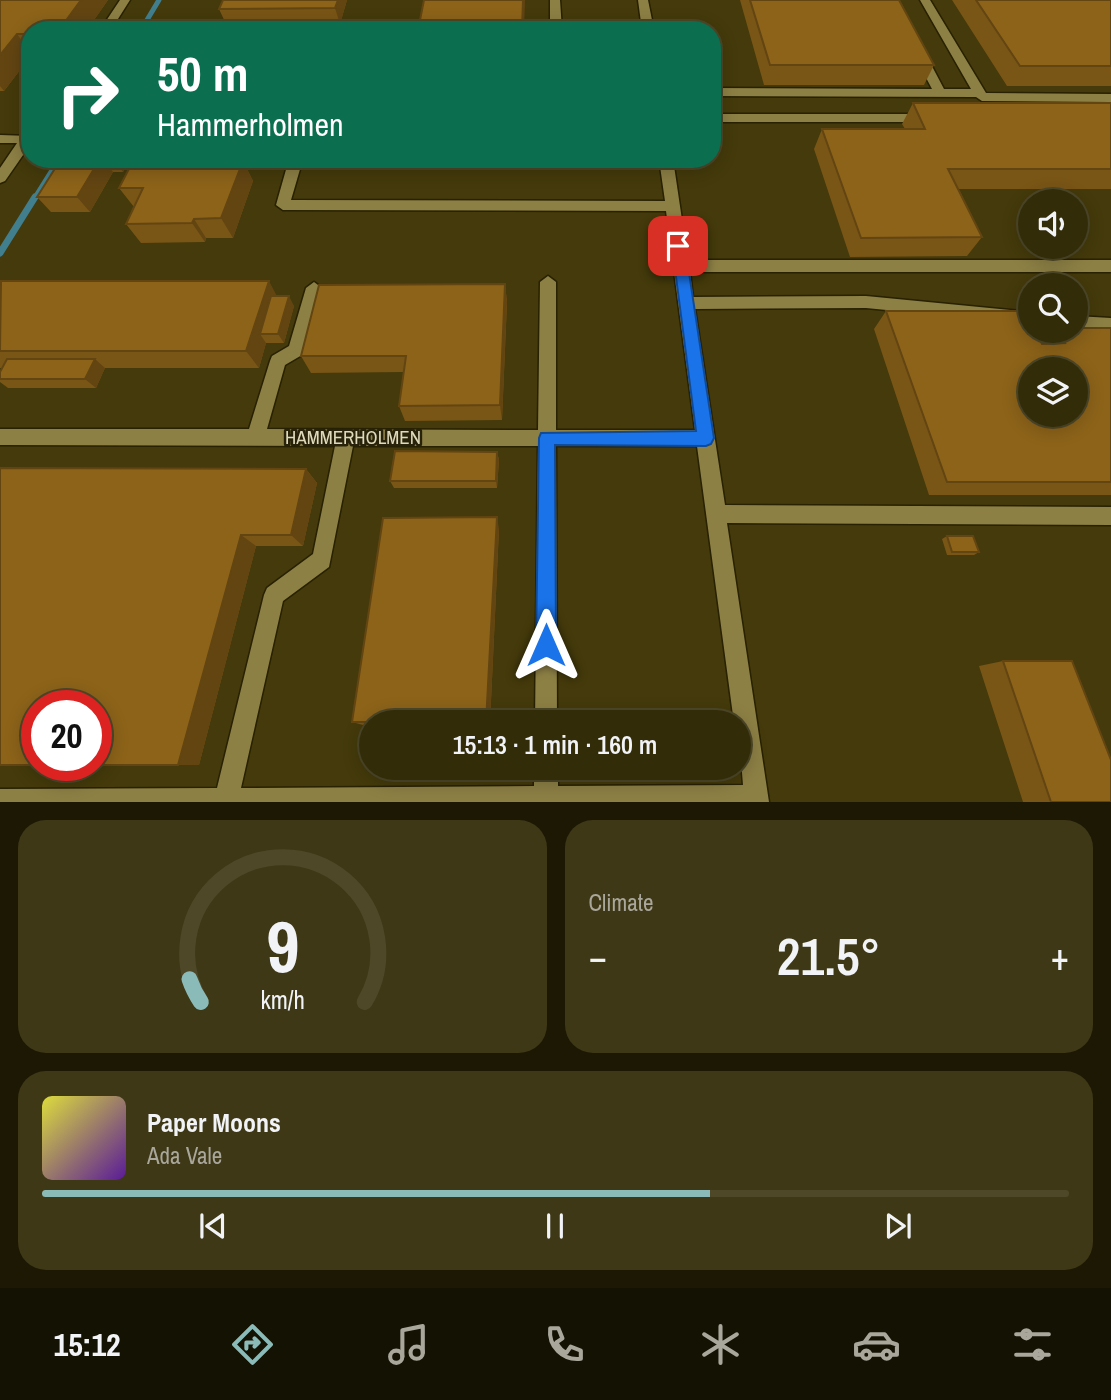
<!DOCTYPE html>
<html lang="en">
<head>
<meta charset="utf-8">
<style>
	:root { --surface:#332c08; --page:#3e3816; --text:#f1f3f6; --muted:#a9a79c; --line:#4e4829; --accent:#8bbbb9 }
	body { margin:0; font-family:"Archivo Narrow",sans-serif; background:var(--page); color:var(--text); height:100vh; display:flex; flex-direction:column; font-size:26px; white-space:nowrap }
	* { box-sizing:border-box; margin:0 }
	p { font-size:23px; color:var(--muted) }
	.icon { flex:none; width:38px; height:38px; fill:none; stroke:currentColor; stroke-width:2; stroke-linecap:round; stroke-linejoin:round }
	.map { position:relative; height:802px; overflow:hidden }
	.sheet { display:flex; flex-direction:column; gap:18px; padding:18px; background:#1c1804; flex:1 }
	.sheet>* { flex:none }
	.guide { position:absolute; left:21px; top:21px; width:700px; height:147px; border-radius:28px; box-shadow:0 4px 18px #0003,0 0 0 2px var(--line); background:#0b6e4f; color:#fff; overflow:hidden }
	.fabs { position:absolute; left:1018px; top:189px; display:grid; gap:14px }
	.fabs a { display:grid; place-items:center; width:70px; height:70px; border-radius:50%; background:var(--surface); box-shadow:0 4px 18px #0003,0 0 0 2px var(--line); font-size:35px }
	.speed { position:absolute; left:21px; top:690px; display:flex; gap:14px; font-size:35px; font-weight:700; text-align:center }
	.speed>* { display:grid; place-content:center; width:91px; height:91px; border-radius:50%; background:var(--surface); box-shadow:0 4px 18px #0003,0 0 0 2px var(--line); line-height:1 }
	.speed .limit { border:10px solid #d22; background:#fff; color:#111 }
	.pin { position:absolute; display:grid; place-items:center; width:60px; height:60px; color:#fff; margin:-30px; border-radius:14px; box-shadow:0 4px 10px #0006 }
	.me { position:absolute; width:77px; margin:-38px; rotate:0deg; stroke-linejoin:round; filter:drop-shadow(0 0 5px #0008) }
	.turn { display:flex; align-items:center; gap:24px; height:147px; padding:0 21px; font-size:32px }
	.turn .icon { width:91px; height:91px; stroke-width:2.5 }
	.turn b { display:block; font-size:49px; line-height:60px }
	.big { font-size:52px; font-weight:600; line-height:1.1 }
	.sheet .tile { flex:1; display:flex; flex-direction:column; justify-content:center; gap:10px; min-width:0; padding:0 24px; border-radius:28px; background:var(--page) }
	.sheet .dial { align-items:center; gap:0 }
	.dial svg { height:182px; overflow:visible; fill:none; stroke:var(--line); stroke-width:7; stroke-linecap:round; text-anchor:middle }
	.dial text { fill:var(--text); stroke:none }
	.song { display:flex; align-items:center; gap:21px }
	.cover { width:84px; height:84px; border-radius:10px; background:linear-gradient(135deg,hsl(60 70% 55%),hsl(270 70% 35%)) }
	.played { height:7px; border-radius:4px; background:linear-gradient(90deg,var(--accent) 65%,var(--line) 65%) }
	.keys { display:flex; justify-content:space-around; direction:ltr }
	.heat { display:flex; justify-content:space-between; align-items:center; font-size:38px; direction:ltr }
	.sheet .tiles { flex:1; display:grid; gap:18px; grid-template-columns:1fr 1fr }
	.tile:last-child { grid-column:span 2 }
	.trip { position:absolute; left:359px; top:710px; width:392px; height:70px; border-radius:35px; background:var(--surface); box-shadow:0 4px 18px #0003,0 0 0 2px var(--line); font-weight:600; line-height:70px; text-align:center }
	.dock { display:flex; height:112px; justify-content:space-around; align-items:center; background:#141203; color:var(--muted) }
	.dock .icon { width:49px; height:49px }
	.dock .current { color:var(--accent) }
	.dock b { font-size:32px; color:var(--text) }
	.map>svg:first-child { display:block }
	.lines { fill:none; stroke-linecap:round; stroke-linejoin:round }
	.stream-far1 { stroke:#427f8e; stroke-width:5 }
	.stream { stroke:#427f8e; stroke-width:7 }
	.minor-casing { stroke:#282102; stroke-width:3 }
	.minor { fill:#8d8045; fill-rule:evenodd }
	.wall { fill:#795516 }
	.shaded-wall { fill:#634512 }
	.building { fill:#8d6319; stroke:#634512; stroke-width:2; fill-rule:evenodd }
	.route { fill:#1a73e8; stroke:#114b97; stroke-width:2 }
	.labels { text-anchor:middle; dominant-baseline:central; stroke-width:5; stroke-linejoin:round; paint-order:stroke }
	.street-label { font-size:19px; fill:#e0dabc; stroke:#272209 }
</style>
</head>
<body>
<div class="map">
<svg width="1111" height="802" viewBox="0 0 1111 802">
	<rect width="100%" height="100%" fill="#443a0b"/>
	<g class="lines">
		<!-- stream-far1 -->
		<path class="stream-far1" d="M141,30L159,0
			M34,199L59,159"/>
		<!-- stream -->
		<path class="stream" d="M0,253L35,197"/>
		<defs>
			<path id="minor" d="M120,0H130L111,30H100Z
				M550,0H560L562,30H550Z
				M638,0H648L654,30H642Z
				M920,0H930L986,93L1111,94V102L982,101L976,97L712,96V88L932,89L913,53L919,50L925,53L944,89H971Z
				M712,114H929L935,118L929,122H712Z
				M0,135L30,136V145L5,181L0,183V168L17,143H0Z
				M289,159H303L291,200L665,201L659,159H673L688,260H1111V272H690L693,297L866,296L1031,312V324L866,308L695,309L725,505L1111,507V525L727,523L769,802H0V789L217,788L264,595L267,588L313,554L335,446L0,445V429H249L270,361L272,356L289,346L306,288L314,282L322,288L304,350L302,355L285,365L267,429L538,430L540,282L548,276L556,282V430H695L666,211L283,210L276,205ZM353,446H538L535,723H557L556,446H697L734,723H738L743,785L558,786V768H534V786L241,788L283,601L329,567Z
				M1076,316L1111,318V330L1076,328Z"/>
		</defs>
		<!-- minor casing -->
		<use href="#minor" class="minor-casing"/>
		<!-- minor -->
		<use href="#minor" class="minor"/>
	</g>
	<!-- wall -->
	<path class="wall" d="M0,0H108L87,30H30V57L4,91H0Z
		M347,0L340,24H226L219,9Z
		M740,0H899L934,65L924,85H764Z
		M952,0H1111V86H1007Z
		M913,103H1111V189H958L982,237L967,256L850,257L814,149L822,129H905L902,124Z
		M61,159H130L123,172H113L90,212H51L37,197Z
		M158,159H229L230,161H243L253,181L233,238H206L205,242L141,243L126,224L134,207L119,188L157,161Z
		M0,282L277,296L294,306L284,343H266L259,368H105L96,388H8L0,382V372L2,368H0Z
		M505,284L507,302L502,420L405,421L399,406L404,372L311,373L301,356Z
		M886,311L1041,342L1054,331H1076L1111,328V495H929L874,329Z
		M497,452L499,460L497,488H394L390,481Z
		M306,469L317,483L303,546H256L199,765H0Z
		M499,529L490,723H371V725H363L352,722Z
		M947,536L979,552L974,555H947L942,539Z
		M1003,661L1111,802H1023L979,666Z"/>
	<!-- shaded-wall -->
	<path class="shaded-wall" d="M81,0H108L87,30H59Z
		M338,0H347L340,24L335,8Z
		M523,0H525L524,30H522Z
		M17,34L30,52V57L4,91L0,86V55Z
		M100,159H104L113,172L90,212L77,197Z
		M114,159H130L123,172Z
		M212,159H229L230,162H211Z
		M243,161L253,181L233,238L221,218Z
		M194,219L206,238L205,242L192,223Z
		M269,281L279,300L260,334L266,343L259,368L246,351Z
		M505,284L507,302L502,420L500,405Z
		M289,296L294,306L284,343L278,334Z
		M95,359L105,368L96,388L85,379Z
		M497,452L499,460L497,488L496,481Z
		M306,469L317,483L303,546L291,535Z
		M497,517L499,529L490,723L486,722Z
		M241,535L256,546L199,765H178Z"/>
	<!-- building -->
	<path class="building" d="M0,0H81L59,30H30V34H17L0,55Z
		M223,0H338L335,8L219,9Z
		M424,0H523L522,30H418Z
		M750,0H899L934,65H770Z
		M976,0H1111V66H1020Z
		M913,103H1111V169H948L982,237L861,238L822,129H925Z
		M61,159H100L77,197H37Z
		M158,159H212L211,162L243,161L221,218L194,219L192,223L126,224L143,188H119L133,161H157Z
		M1,281H269L246,351H0Z
		M505,284L500,405L399,406L406,356H301L319,285Z
		M271,296H289L278,334H260Z
		M886,311H1026L1031,320V331H1036L1042,344L1065,343L1059,331H1076V328H1111V482H947ZM1031,369H1076V415H1031Z
		M7,359H95L85,379H0V372Z
		M395,451L497,452L496,481H390Z
		M0,468L306,469L291,535H241L178,765H96V705H37V765H0Z
		M497,517L486,722H352L383,518Z
		M947,536H973L979,552H952Z
		M1003,661H1072L1111,760V802H1051Z"/>
	<!-- route -->
	<path class="route" d="M678,241L685,246L714,438L711,444L706,446L555,445L556,645L553,652L546,655L539,652L536,645L539,438L541,433L696,431L672,246Z"/>
	<g class="labels">
		<!-- street labels -->
		<g class="street-label">
			<text x="353" y="437">HAMMERHOLMEN</text>
		</g>
	</g>
</svg>
<div class="fabs">
<a><svg class="icon" aria-label="sound" viewBox="0 0 24 24"><path d="M4 9h4l5-4v14l-5-4H4zM17 9q2 3 0 6"/></svg></a>
<a><svg class="icon" aria-label="search" viewBox="0 0 24 24"><circle cx="10" cy="10" r="6"/><path d="M15 15l6 6"/></svg></a>
<a><svg class="icon" aria-label="layers" viewBox="0 0 24 24"><path d="M12 4l9 5-9 5-9-5zM3 14l9 5 9-5"/></svg></a>
</div>
<div class="speed"><div class="limit">20</div></div>
<div class="pin" style="left:678px;top:246px;background:#d93025"><svg class="icon" aria-label="arrive" viewBox="0 0 24 24"><path d="M6 21V4h12l-3 4 3 4H6"/></svg></div>
<svg class="me" style="left:546px;top:645px" viewBox="-20 -20 40 40"><path d="M0-17L14 15 0 8-14 15z" fill="#1a73e8" stroke="#fff" stroke-width="4"/></svg>
<div class="trip">15:13 · 1 min · 160 m</div>
<div class="guide">
<div class="turn"><svg class="icon" aria-label="right" viewBox="0 0 24 24"><path d="M7 20v-9h11M14 6l5 5-5 5"/></svg><div><b>50 m</b>Hammerholmen</div></div>
</div>
</div>
<section class="sheet">
<div class="tiles">
<div class="tile dial"><svg viewBox="0 0 100 80">
<path d="M14 69A42 42 0 1 1 86 69"/>
<path d="M14 69A42 42 0 0 1 9 59" stroke="#8bbbb9"/>
<text x="50" y="56" font-size="32" font-weight="700">9</text>
<text x="50" y="72" font-size="11">km/h</text>
</svg></div>
<div class="tile"><p>Climate</p>
<div class="heat"><a>−</a><b class="big">21.5°</b><a>+</a></div>
</div>
<div class="tile">
<div class="song"><i class="cover"></i><div><b>Paper Moons</b><p>Ada Vale</p></div></div>
<div class="played"></div>
<div class="keys"><svg class="icon" aria-label="previous" viewBox="0 0 24 24"><path d="M18 5L8 12l10 7zM5 5v14"/></svg><svg class="icon" aria-label="pause" viewBox="0 0 24 24"><path d="M8 5v14M16 5v14"/></svg><svg class="icon" aria-label="next" viewBox="0 0 24 24"><path d="M6 5l10 7-10 7zM19 5v14"/></svg></div>
</div>
</div>
</section>
<nav class="dock">
<b>15:12</b>
<svg class="icon current" aria-label="directions" viewBox="0 0 24 24"><path d="M12 3l9 9-9 9-9-9zM9 14v-3h6M13 9l2 2-2 2"/></svg>
<svg class="icon" aria-label="music" viewBox="0 0 24 24"><path d="M9 18V5l10-2v13"/><circle cx="6" cy="18" r="3"/><circle cx="16" cy="16" r="3"/></svg>
<svg class="icon" aria-label="phone" viewBox="0 0 24 24"><path d="M5 4h4l2 5-3 2q2 4 5 5l2-3 5 2v4C11 20 4 13 5 4z"/></svg>
<svg class="icon" aria-label="climate" viewBox="0 0 24 24"><path d="M12 3v18M4 7l16 10M4 17L20 7"/></svg>
<svg class="icon" aria-label="car" viewBox="0 0 24 24"><path d="M5 17H2v-5l4-1 3-4h7l3 4 3 1v5h-3M9 17h6M6 11h13"/><circle cx="7" cy="17" r="2"/><circle cx="17" cy="17" r="2"/></svg>
<svg class="icon" aria-label="filters" viewBox="0 0 24 24"><path d="M4 7h16M4 17h16"/><circle cx="9" cy="7" r="2"/><circle cx="15" cy="17" r="2"/></svg>
</nav>
</body>
</html>
